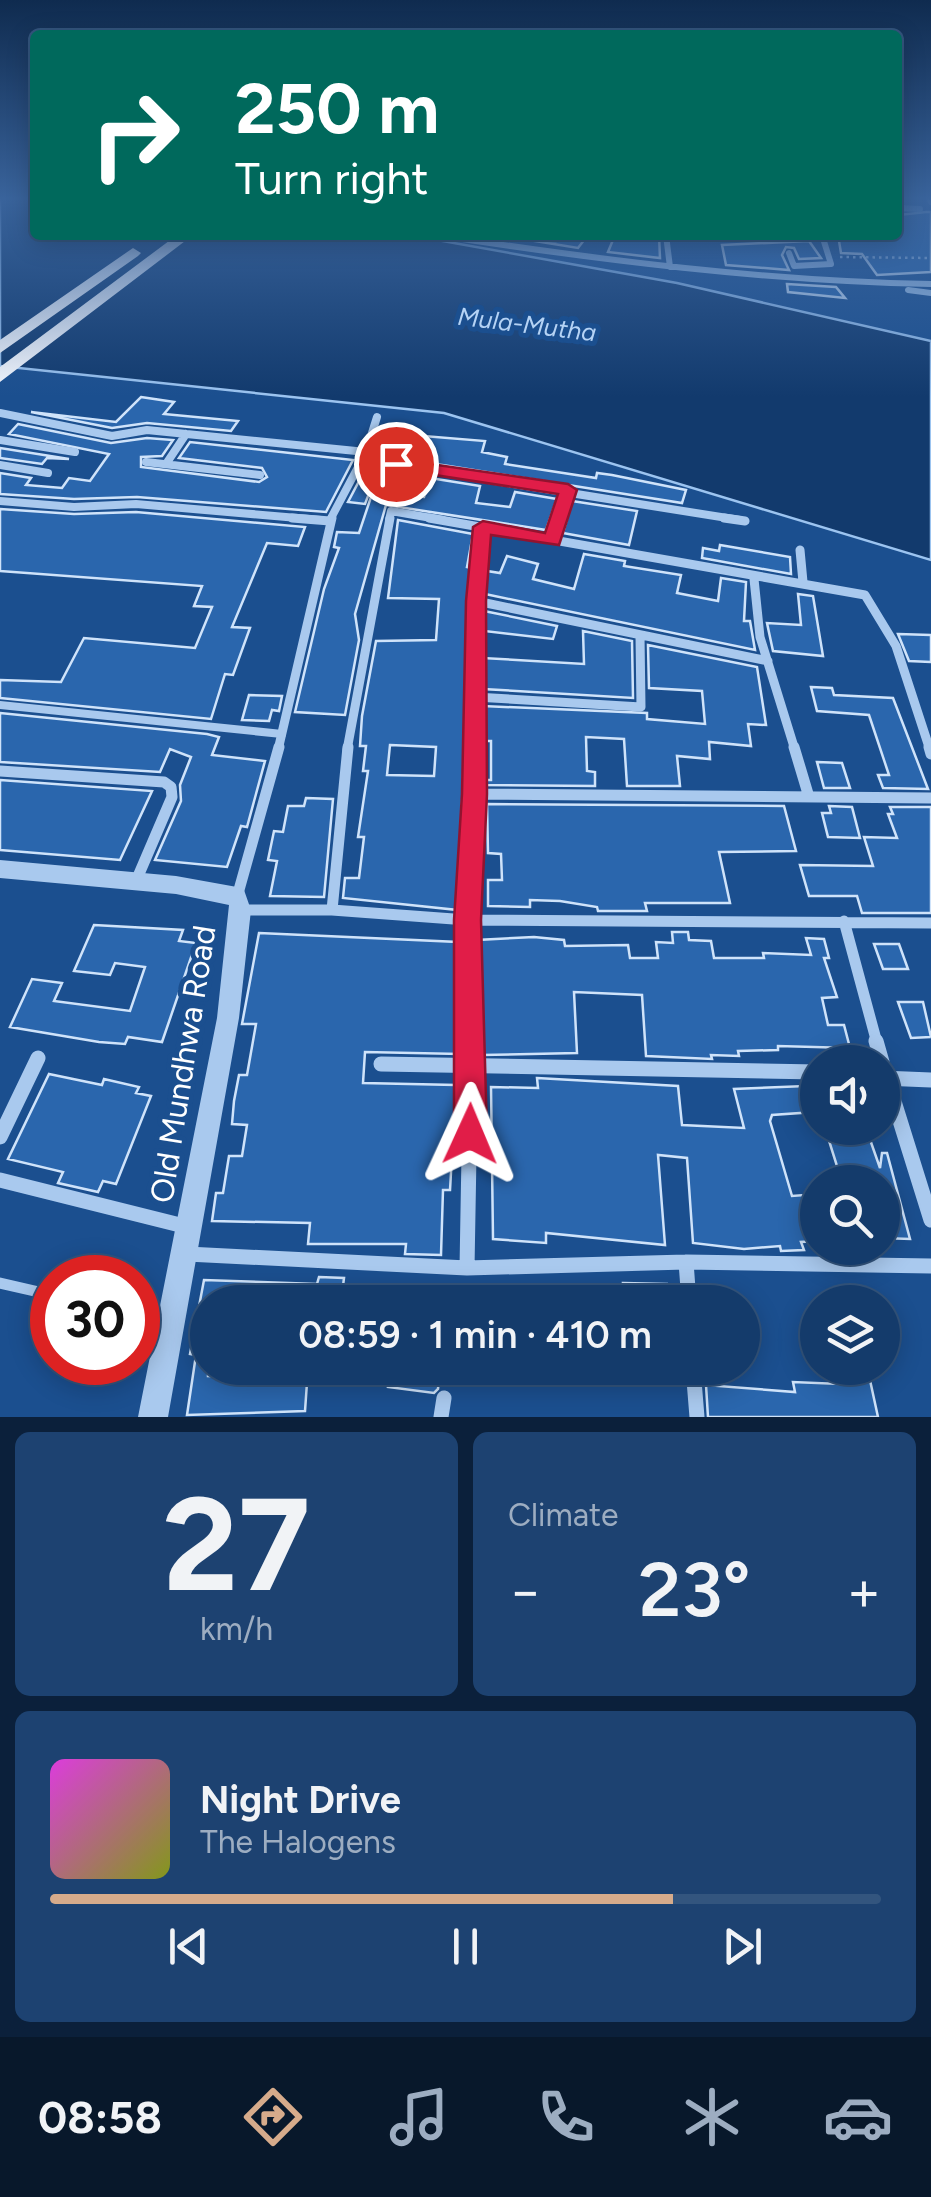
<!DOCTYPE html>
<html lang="en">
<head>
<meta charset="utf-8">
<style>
	:root { --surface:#143b6b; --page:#1d4271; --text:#f1f3f6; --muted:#9dadc1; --line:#33557e; --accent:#d6ab8b }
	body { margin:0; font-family:Figtree,sans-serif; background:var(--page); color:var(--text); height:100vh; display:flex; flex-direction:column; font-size:38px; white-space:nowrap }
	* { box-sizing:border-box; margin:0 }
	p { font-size:32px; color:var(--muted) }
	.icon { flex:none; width:55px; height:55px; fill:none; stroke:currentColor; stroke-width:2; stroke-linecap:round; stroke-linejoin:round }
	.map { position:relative; height:1417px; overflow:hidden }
	.panel { display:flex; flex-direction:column; gap:15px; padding:15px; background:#0b203b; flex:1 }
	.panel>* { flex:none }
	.guide { position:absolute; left:30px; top:30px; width:872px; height:210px; border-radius:10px; box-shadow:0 5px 25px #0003,0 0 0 2px var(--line); background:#00695c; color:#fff; overflow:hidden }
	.fabs { position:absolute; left:800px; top:1045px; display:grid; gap:20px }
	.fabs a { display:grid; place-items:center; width:100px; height:100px; border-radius:50%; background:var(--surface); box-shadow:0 5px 25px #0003,0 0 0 2px var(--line); font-size:50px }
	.speed { position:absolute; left:30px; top:1255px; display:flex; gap:20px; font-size:50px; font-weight:700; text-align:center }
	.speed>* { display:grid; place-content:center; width:130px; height:130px; border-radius:50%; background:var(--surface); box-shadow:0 5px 25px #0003,0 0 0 2px var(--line); line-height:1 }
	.speed .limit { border:15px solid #d22; background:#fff; color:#111 }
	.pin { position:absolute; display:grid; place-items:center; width:85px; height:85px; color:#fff; margin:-42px; border:5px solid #fff; border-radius:50%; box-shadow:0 2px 10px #0007 }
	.me { position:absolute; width:110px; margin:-55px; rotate:1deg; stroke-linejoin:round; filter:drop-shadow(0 0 8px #0008) }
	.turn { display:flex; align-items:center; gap:35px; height:210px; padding:0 40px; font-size:45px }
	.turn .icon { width:130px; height:130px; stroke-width:2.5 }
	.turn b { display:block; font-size:70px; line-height:85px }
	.big { font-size:75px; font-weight:600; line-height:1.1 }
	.panel .tile { flex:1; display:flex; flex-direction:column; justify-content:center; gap:15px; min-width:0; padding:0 35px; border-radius:15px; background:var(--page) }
	.panel .dial { align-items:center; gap:0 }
	.dial b { font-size:130px; line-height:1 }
	.song { display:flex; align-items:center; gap:30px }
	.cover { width:120px; height:120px; border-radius:15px; background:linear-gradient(135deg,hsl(300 70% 55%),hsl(70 70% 35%)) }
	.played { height:10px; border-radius:5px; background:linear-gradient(90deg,var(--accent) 75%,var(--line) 75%) }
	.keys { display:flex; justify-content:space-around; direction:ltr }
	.heat { display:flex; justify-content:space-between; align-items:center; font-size:55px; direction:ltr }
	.panel .tiles { flex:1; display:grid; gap:15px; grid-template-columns:1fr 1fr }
	.tile:last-child { grid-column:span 2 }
	.trip { position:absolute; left:190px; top:1285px; width:570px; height:100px; border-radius:50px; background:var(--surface); box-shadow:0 5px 25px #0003,0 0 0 2px var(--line); font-weight:600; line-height:100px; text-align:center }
	.menu { display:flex; height:160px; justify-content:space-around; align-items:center; background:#08182b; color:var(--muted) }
	.menu .icon { width:70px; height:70px }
	.menu .current { color:var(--accent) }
	.menu b { font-size:45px; color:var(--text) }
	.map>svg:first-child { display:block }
	.water { fill:#123a6d; stroke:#9cc4f0; stroke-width:2.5 }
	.building { fill:#2a66ad; stroke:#cfe3fa; stroke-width:2.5; fill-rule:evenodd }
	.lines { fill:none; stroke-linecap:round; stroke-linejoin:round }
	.path { stroke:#a9c9ee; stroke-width:2.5; stroke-dasharray:2.5 4; stroke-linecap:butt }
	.service-far1 { stroke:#a9c9ee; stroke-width:8 }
	.service { stroke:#a9c9ee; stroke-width:11 }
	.minor-far4 { stroke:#a9c9ee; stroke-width:6 }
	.minor-far3 { stroke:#a9c9ee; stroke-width:8 }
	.minor-far2 { stroke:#a9c9ee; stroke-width:9 }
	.minor-far1 { stroke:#a9c9ee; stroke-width:11 }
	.minor { stroke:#a9c9ee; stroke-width:15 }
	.tertiary { fill:#a9c9ee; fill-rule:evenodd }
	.trunk { fill:#f8faff; fill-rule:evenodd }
	.route { fill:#e11d48; stroke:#92132f; stroke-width:2.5 }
	.labels { text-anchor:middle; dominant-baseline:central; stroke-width:10; stroke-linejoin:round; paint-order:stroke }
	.far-water-label { font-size:25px; font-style:italic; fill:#b5d3f5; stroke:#1b4f8f }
	.near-street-label { font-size:32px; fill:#fff; stroke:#1b4f8f }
</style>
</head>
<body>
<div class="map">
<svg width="931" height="1417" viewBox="0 0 931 1417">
	<rect width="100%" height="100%" fill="#1b4f8f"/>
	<!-- water -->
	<path class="water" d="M0,198H35V235H409L677,283L931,341V560L444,413L0,366Z"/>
	<!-- building -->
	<path class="building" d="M926,212H931V272L877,275L862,254L841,253L838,235H898V215Z
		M498,235H538L545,242L556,241L560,235H588L578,248Z
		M615,235H659L660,258L608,252Z
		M809,241L821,258L799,259L794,248L786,247L782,255L789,270L726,265L722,245Z
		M787,284L836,287L845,298L788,292Z
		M141,397L174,402L164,414L238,421L231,431L147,423L112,428L31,412L116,422Z
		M18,424L111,443L147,438L173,440L162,456L141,457V467L259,482L267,477L262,468L179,458L190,442L353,460L326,512L137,497L74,499L0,494V473L31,478L26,485L62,488L69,478L90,481L109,454L9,434Z
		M399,434L485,441L482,452L507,457L505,464L596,478L597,473L612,475L686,490L682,503L373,454L375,447L393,449Z
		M0,448L69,459L47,458L42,464L0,458Z
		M366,468L378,470L365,504L348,502Z
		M430,478L480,486L476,503L510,507L515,492L557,499L546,530L386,505L355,614L359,640L345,715L295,712L324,589L339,548L334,547L337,532L359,533L372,494L424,497Z
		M572,501L637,511L629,545L563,533Z
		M0,509L74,514L136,512L305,527L298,546L267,543L232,627L250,628L233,675L225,674L211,719L0,698V680L61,682L84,638L195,648L212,607L194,606L202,586L0,571Z
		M398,520L473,534L467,567L471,568L458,910L343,898L345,878H359L364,837H358L368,771H363L366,746H360L362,716L376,641L436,640L439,599L388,598ZM390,745L436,747L434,776L387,775Z
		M720,545L790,557L791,574L702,558L703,548L719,551Z
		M584,554L625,561L624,566L681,575L677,593L718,601L721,578L746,582L744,621H750L755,650L485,594L487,571L500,573L507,556L538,564L533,579L574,589Z
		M798,594L813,596L823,656L773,651L767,623L801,625Z
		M484,611L557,626L553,639L484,631Z
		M583,631L632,641L633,698L483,689V658L584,664Z
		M898,634L931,635V662L909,661Z
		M648,645L757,667L766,725L748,724L751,746L709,742L710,759L677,756L680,786H627L624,739L586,737L587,771L595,772V786L482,785V780H491V741H482L483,706L647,713V719L705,724L702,691L649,688Z
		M811,687L832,688L834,695L893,698L928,789L883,788L878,775H889L869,715L817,711Z
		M249,695L282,696L279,711L272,710L269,721L242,720Z
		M0,713L207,734L219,737L212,755L265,761L247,827L241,826L227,867L155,860L181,801L180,785L191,757L170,749L160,772L0,762Z
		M817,762L842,763L850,788H824Z
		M0,780L152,791L120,860L0,850Z
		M306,798L333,799L324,897L270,896L277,861L268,860L274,831L283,832L288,806H304Z
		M487,804L784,806L796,851L719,852L730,903H645L647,911H598L597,907L560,901L530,900V907L488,906V880H502L501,854L488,853Z
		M829,806L852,807L860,838L828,837L822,813H831Z
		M890,807H931V913H862L857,896H809L800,865L873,866L864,837L897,838L888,814H893Z
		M94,925L183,930L179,941L196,943L162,1042L128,1037L125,1044L99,1042L10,1027L32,979L62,983L54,1001L130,1011L145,967L115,963L110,975L74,971Z
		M672,932H688L689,940L711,941L714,958H764L763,953L811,955L806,938L824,939L829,958H824L837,997L822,998L828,1025H844L850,1048L778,1046V1050L738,1051L739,1056L711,1055L712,1059L646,1056L642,995L574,992L577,1053L482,1055L477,940L534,937L564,940L565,946L628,945L630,958H658L656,942L673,943Z
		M259,933L458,942L460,1054L365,1052L363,1083L456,1085L450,1190H443L441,1255L405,1254L406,1244H308L310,1223L212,1221L216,1193H223L229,1156H242L247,1125L232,1124L234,1101L239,1075H247L256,1024H242Z
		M874,944H899L908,969H883Z
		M898,1002H923L931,1037L911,1038Z
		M49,1074L102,1085L104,1079L139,1087L136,1093L151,1096L116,1184L103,1181L98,1192L58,1183L63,1172L8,1159Z
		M537,1078L678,1086L682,1125L744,1128L734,1089L806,1086L814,1112L772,1115L770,1121L792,1196L818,1194V1241L801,1242L804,1250L781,1251L780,1246L744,1249L693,1243L687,1158L658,1155L665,1245L546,1233V1243L493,1239L491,1087L538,1088Z
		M825,1128H866L880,1168L882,1153H887L910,1239L882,1238V1182H842Z
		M319,1277L344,1278L341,1302H208V1376L268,1378L269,1368H308L305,1411L187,1415L196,1355L190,1354L204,1280L317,1284Z
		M623,1283L667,1284L670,1302H625Z
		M440,1286L491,1291V1286L534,1289V1302H410V1287Z
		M391,1368H440L438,1389L434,1393L388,1387Z
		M837,1369L868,1371L878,1417H708L706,1385L795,1392L793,1382L840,1384Z"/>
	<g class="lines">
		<!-- path -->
		<path class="path" d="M840,257L931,258"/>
		<!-- service-far1 -->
		<path class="service-far1" d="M0,705L282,734"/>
		<!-- service -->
		<path class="service" d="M0,1283L52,1295
			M138,1316L167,1323"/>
		<!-- minor-far4 -->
		<path class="minor-far4" d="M929,198L931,202
			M898,208L920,209
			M436,235C600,260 765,281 931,284
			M545,235H553
			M666,235L670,267
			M666,236L733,239
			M789,253L794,266L831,264L822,235
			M908,290L931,293"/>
		<!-- minor-far3 -->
		<path class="minor-far3" d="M0,413L112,436L147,430L366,452
			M0,440L75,452
			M362,460L740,520
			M146,462L260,475
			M166,464L186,434
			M0,465L48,473
			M0,501L74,507L136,504L321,520
			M330,520L366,452L377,417
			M389,520L391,511L443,520
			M558,520L568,490"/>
		<!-- minor-far2 -->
		<path class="minor-far2" d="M292,518L330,521
			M429,518L865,595L896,646L930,750
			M724,518L745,521
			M552,540L559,518
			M800,550L803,582
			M754,579L760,637L795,750
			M476,601L768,661
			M475,697L641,707L640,636
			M278,750L332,518
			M347,750L390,518
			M474,750L476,601L483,527"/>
		<!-- minor-far1 -->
		<path class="minor-far1" d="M794,747L809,797
			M929,747L931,754
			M0,771L164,782L171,787L172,797L136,881
			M474,794L931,798
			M237,897L279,747
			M241,910H332L467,920L931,923
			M332,910L348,747
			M844,921L877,1043
			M471,1043L467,920L474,747"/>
		<!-- minor -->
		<path class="minor" d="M876,1041L882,1062
			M882,1063L931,1220
			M381,1064L818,1072
			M882,1078L931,1080
			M0,1137L38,1058
			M0,1180L188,1227
			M187,1254L467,1268L686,1262L931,1266
			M686,1262L689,1302
			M467,1268L471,1041
			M693,1368L697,1417
			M441,1417L444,1398"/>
		<!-- tertiary -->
		<path class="tertiary" d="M0,860L176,876L237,887L244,890L251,910L239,1018L168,1417H138L217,1018L229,905L176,894L0,878Z"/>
		<!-- trunk -->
		<path class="trunk" d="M177,235H193L0,382V367Z
			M133,248L141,253L138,256L0,353V340Z"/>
	</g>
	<!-- sky -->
	<linearGradient id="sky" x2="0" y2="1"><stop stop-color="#0f2b4f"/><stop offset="0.5" stop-color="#39639b"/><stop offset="1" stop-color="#39639b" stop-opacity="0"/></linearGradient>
	<rect width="931" height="397" fill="url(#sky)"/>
	<!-- route -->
	<path class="route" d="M396,459L568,484L577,490L559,545L491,535L486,601L487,794L481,920L487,1134L482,1145L470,1150L459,1145L454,1134V920L462,794L466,601L473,527L483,521L545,533L558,494L389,468L387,464Z"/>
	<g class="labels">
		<!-- far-water labels -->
		<g class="far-water-label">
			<text transform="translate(527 324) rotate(7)">Mula-Mutha</text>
		</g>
		<!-- near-street labels -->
		<g class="near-street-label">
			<text transform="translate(183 1064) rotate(-81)">Old Mundhwa Road</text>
		</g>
	</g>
</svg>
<div class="fabs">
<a><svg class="icon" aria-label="sound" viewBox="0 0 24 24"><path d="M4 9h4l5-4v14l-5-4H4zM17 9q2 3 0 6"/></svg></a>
<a><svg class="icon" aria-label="search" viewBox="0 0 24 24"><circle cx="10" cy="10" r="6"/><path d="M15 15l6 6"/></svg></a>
<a><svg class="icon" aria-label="layers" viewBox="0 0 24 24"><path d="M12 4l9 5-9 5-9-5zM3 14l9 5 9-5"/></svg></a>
</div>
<div class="speed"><div class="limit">30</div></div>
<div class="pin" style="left:396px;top:464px;background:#d93025"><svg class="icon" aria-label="arrive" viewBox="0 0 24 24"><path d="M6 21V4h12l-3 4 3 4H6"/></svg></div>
<svg class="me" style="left:470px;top:1134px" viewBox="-20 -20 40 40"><path d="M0-17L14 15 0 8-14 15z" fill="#e11d48" stroke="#fff" stroke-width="4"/></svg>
<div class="trip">08:59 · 1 min · 410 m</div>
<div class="guide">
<div class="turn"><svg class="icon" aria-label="right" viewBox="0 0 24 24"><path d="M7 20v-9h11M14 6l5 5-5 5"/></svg><div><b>250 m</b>Turn right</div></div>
</div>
</div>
<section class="panel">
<div class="tiles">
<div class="tile dial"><b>27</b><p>km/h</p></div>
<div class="tile"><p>Climate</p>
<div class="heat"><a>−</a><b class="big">23°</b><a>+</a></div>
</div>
<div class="tile">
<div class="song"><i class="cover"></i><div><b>Night Drive</b><p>The Halogens</p></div></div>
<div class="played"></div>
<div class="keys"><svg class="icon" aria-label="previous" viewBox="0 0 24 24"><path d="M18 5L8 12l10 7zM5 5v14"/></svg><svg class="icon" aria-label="pause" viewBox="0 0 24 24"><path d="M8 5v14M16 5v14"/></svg><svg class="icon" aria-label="next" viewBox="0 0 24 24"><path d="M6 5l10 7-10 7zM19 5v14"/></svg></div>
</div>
</div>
</section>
<nav class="menu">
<b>08:58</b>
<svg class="icon current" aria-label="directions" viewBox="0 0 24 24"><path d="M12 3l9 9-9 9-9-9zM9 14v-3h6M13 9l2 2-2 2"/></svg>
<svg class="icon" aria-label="music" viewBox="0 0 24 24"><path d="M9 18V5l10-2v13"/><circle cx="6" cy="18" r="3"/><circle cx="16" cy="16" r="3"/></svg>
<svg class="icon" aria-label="phone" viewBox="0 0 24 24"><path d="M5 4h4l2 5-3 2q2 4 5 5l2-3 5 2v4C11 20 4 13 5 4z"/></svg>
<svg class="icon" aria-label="climate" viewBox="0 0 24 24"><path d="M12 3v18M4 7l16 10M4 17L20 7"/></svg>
<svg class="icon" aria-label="car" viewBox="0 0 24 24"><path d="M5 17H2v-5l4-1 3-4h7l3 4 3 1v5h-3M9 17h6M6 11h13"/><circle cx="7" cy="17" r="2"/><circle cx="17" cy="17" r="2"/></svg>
</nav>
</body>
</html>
